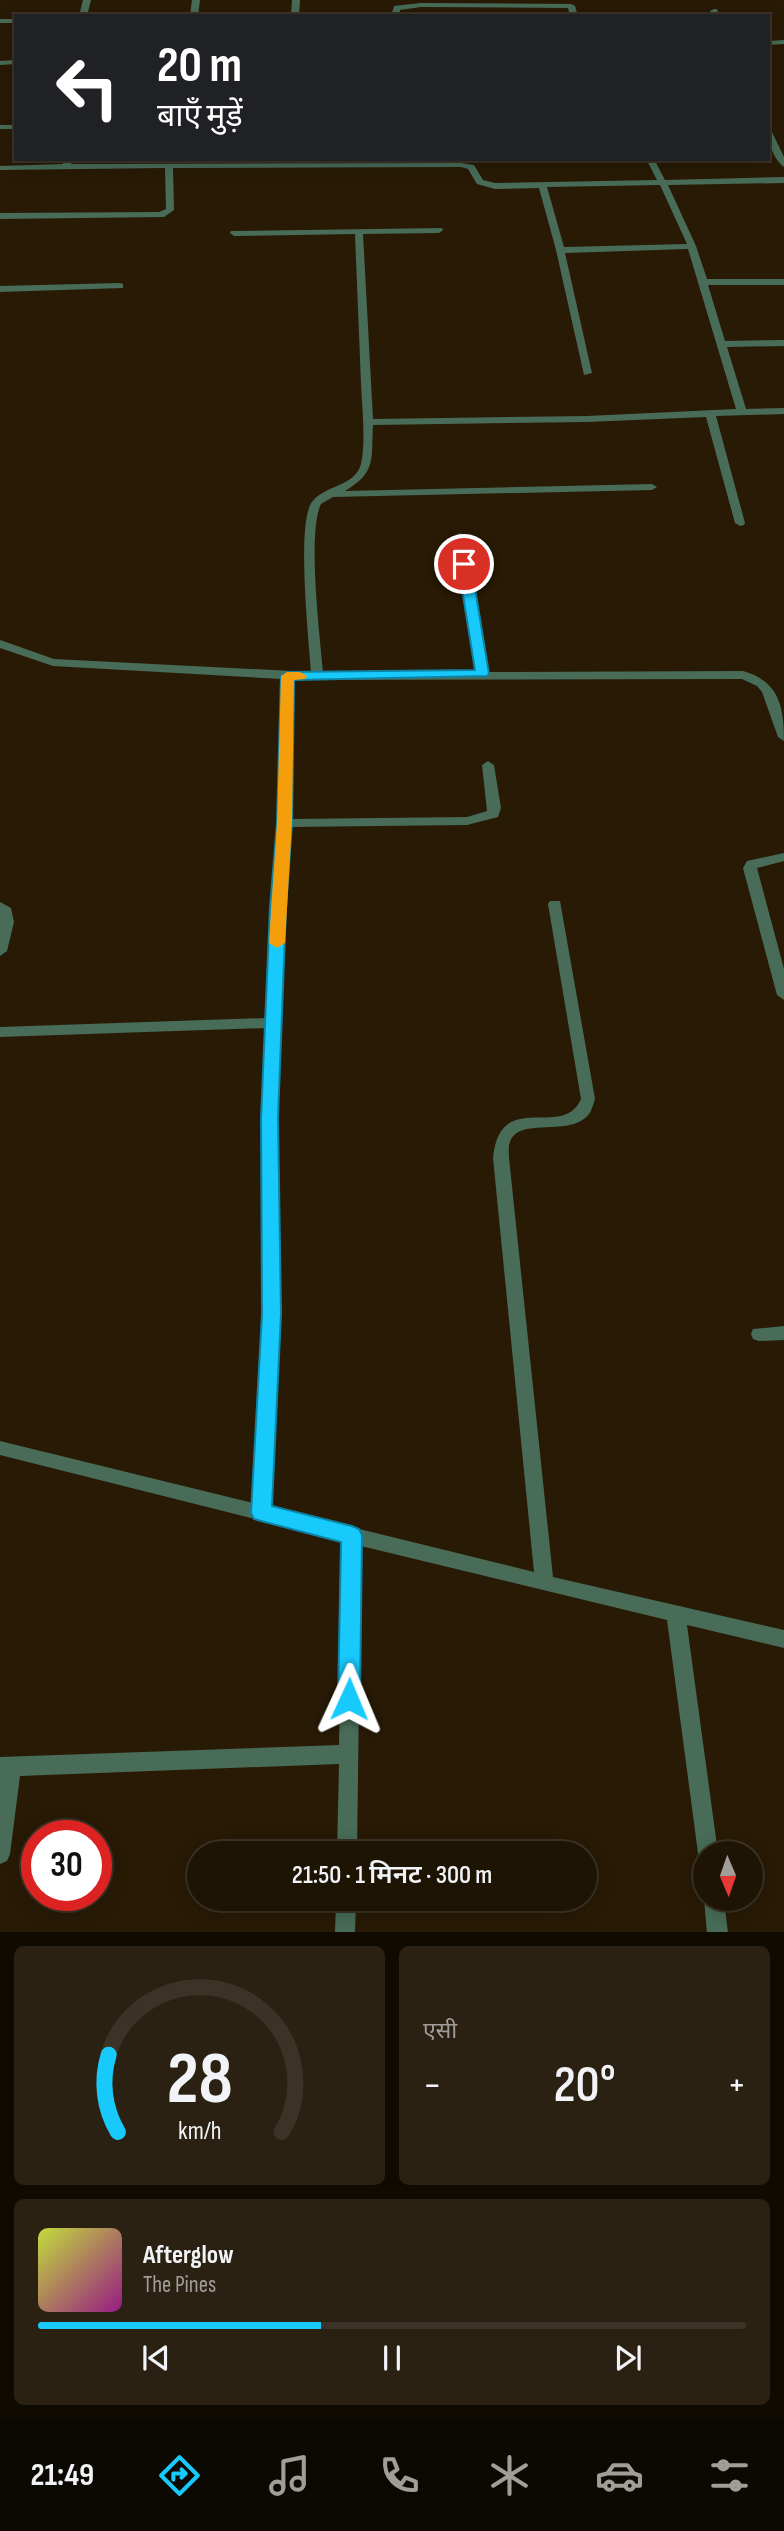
<!DOCTYPE html>
<html lang="hi">
<head>
<meta charset="utf-8">
<style>
	:root { --surface:#1e1404; --page:#2b2113; --text:#f1f3f6; --muted:#a19e9a; --line:#3c3326; --accent:#18cafc }
	body { margin:0; font-family:"Sofia Sans Condensed","Noto Sans Devanagari",sans-serif; background:var(--page); color:var(--text); height:100vh; display:flex; flex-direction:column; font-size:26px; white-space:nowrap }
	* { box-sizing:border-box; margin:0 }
	p { font-size:23px; color:var(--muted) }
	.icon { flex:none; width:38px; height:38px; fill:none; stroke:currentColor; stroke-width:2; stroke-linecap:round; stroke-linejoin:round }
	.map { position:relative; height:1932px; overflow:hidden }
	.details { display:flex; flex-direction:column; gap:14px; padding:14px; background:#100b02; flex:1 }
	.details>* { flex:none }
	.banner { position:absolute; left:14px; top:14px; width:756px; height:147px; border-radius:0px; box-shadow:0 4px 18px #0003,0 0 0 2px var(--line); background:#202124; color:#fff; overflow:hidden }
	.needle { width:46px; rotate:178deg }
	.buttons { position:absolute; left:693px; top:1841px; display:grid; gap:14px }
	.buttons a { display:grid; place-items:center; width:70px; height:70px; border-radius:50%; background:var(--surface); box-shadow:0 4px 18px #0003,0 0 0 2px var(--line); font-size:35px }
	.speed { position:absolute; left:21px; top:1820px; display:flex; gap:14px; font-size:35px; font-weight:700; text-align:center }
	.speed>* { display:grid; place-content:center; width:91px; height:91px; border-radius:50%; background:var(--surface); box-shadow:0 4px 18px #0003,0 0 0 2px var(--line); line-height:1 }
	.speed .limit { border:10px solid #d22; background:#fff; color:#111 }
	.pin { position:absolute; display:grid; place-items:center; width:60px; height:60px; color:#fff; margin:-30px; border:4px solid #fff; border-radius:50%; box-shadow:0 2px 7px #0007 }
	.me { position:absolute; width:77px; margin:-38px; rotate:1deg; stroke-linejoin:round; filter:drop-shadow(0 0 5px #0008) }
	.turn { display:flex; align-items:center; gap:24px; height:147px; padding:0 28px; font-size:32px }
	.turn .icon { width:91px; height:91px; stroke-width:2.5 }
	.turn b { display:block; font-size:49px; line-height:60px }
	.big { font-size:52px; font-weight:600; line-height:1.1 }
	.details .widget { flex:1; display:flex; flex-direction:column; justify-content:center; gap:10px; min-width:0; padding:0 24px; border-radius:10px; background:var(--page) }
	.details .dial { align-items:center; gap:0 }
	.dial svg { height:182px; overflow:visible; fill:none; stroke:var(--line); stroke-width:7; stroke-linecap:round; text-anchor:middle }
	.dial text { fill:var(--text); stroke:none }
	.song { display:flex; align-items:center; gap:21px }
	.cover { width:84px; height:84px; border-radius:10px; background:linear-gradient(135deg,hsl(70 70% 55%),hsl(310 70% 35%)) }
	.played { height:7px; border-radius:4px; background:linear-gradient(90deg,var(--accent) 40%,var(--line) 40%) }
	.keys { display:flex; justify-content:space-around; direction:ltr }
	.heat { display:flex; justify-content:space-between; align-items:center; font-size:38px; direction:ltr }
	.details .tiles { flex:1; display:grid; gap:14px; grid-template-columns:1fr 1fr }
	.widget:last-child { grid-column:span 2 }
	.trip { position:absolute; left:187px; top:1841px; width:410px; height:70px; border-radius:35px; background:var(--surface); box-shadow:0 4px 18px #0003,0 0 0 2px var(--line); font-weight:600; line-height:70px; text-align:center }
	.tabs { display:flex; height:112px; justify-content:space-around; align-items:center; background:#0c0802; color:var(--muted) }
	.tabs .icon { width:49px; height:49px }
	.tabs .on { color:var(--accent) }
	.tabs b { font-size:32px; color:var(--text) }
	.map>svg:first-child { display:block }
	.lines { fill:none; stroke-linecap:round; stroke-linejoin:round }
	.street { fill:#486c58; fill-rule:evenodd }
	.route { fill:#18cafc; stroke:#1083a4; stroke-width:2 }
	.slow { fill:#f59e0b }
</style>
</head>
<body>
<div class="map">
<svg width="784" height="1933" viewBox="0 0 784 1933">
	<rect width="100%" height="100%" fill="#281a05"/>
	<g class="lines">
		<!-- street -->
		<path class="street" d="M83,0H91L87,16H79Z
			M192,0H200L198,16H190Z
			M292,0H300L299,16H291Z
			M421,3L571,4L575,6L578,16H570L568,8L421,7L400,10L399,16H391L394,6Z
			M714,9H717L719,16H712L710,11Z
			M0,19H16V23H0Z
			M784,40V44L768,45V41Z
			M16,60V64L0,65V61Z
			M0,125H16V129H0Z
			M768,130L772,132L784,157V167C774,160 768,143 768,130Z
			M64,159H72L71,164L461,163L474,165L483,180L495,183L657,180L646,159H654L665,180L784,177V183L668,185L696,246L707,279H784V285H708L725,341L784,340V346L727,347L746,409L784,408V414L716,416L745,523L744,525L740,526L735,523L706,417L587,422L373,425C371,459 377,472 345,491L652,484L657,487L652,490L333,497L321,504C307,533 320,636 323,672H476L455,536L460,533L465,536L488,672L743,671C779,681 784,707 784,741L778,737L762,692L757,686L742,679L293,680L291,819L467,817L487,811L482,765L488,761L494,765L501,808L498,817L467,825L290,827L277,1118L280,1314L270,1507L534,1572L493,1158C500,1087 563,1141 581,1099L548,904L550,901H560L595,1099C593,1104 592,1110 589,1114C571,1138 519,1116 510,1142C508,1146 509,1153 509,1158L553,1577L784,1630V1648L687,1625L718,1853H705V1862L701,1860L698,1853L667,1620L361,1546L357,1853H337L339,1764L20,1776L10,1854L7,1861L0,1864V1757L339,1745L343,1541L0,1455V1441L253,1503L264,1314L261,1118L266,1028L0,1037V1027L267,1018L278,823L281,679L53,666L0,648V640L54,659L311,672C309,642 296,523 312,502C324,485 355,487 361,464C366,443 362,406 361,384C359,334 357,284 355,234L234,236L230,233L231,231L442,228L443,230L439,233L363,234L373,419L587,416L736,409L688,249L565,253L592,373L584,375L556,250L539,188L495,189L477,184L468,169L461,167L173,168L174,210L164,217L0,219V213L159,212L166,209L165,168L0,170V166L63,164ZM660,185L687,244L564,247L547,187Z
			M120,283L123,284V288L0,292V286Z
			M784,853V861L757,868L784,969V1000L777,995L743,868L747,861Z
			M0,902L11,908L14,922L7,951L0,956Z
			M784,1326V1340L759,1341L753,1339L751,1334L753,1329Z
			M705,1895V1899H724L728,1933H707L704,1899Z
			M336,1899H356L355,1933H335Z"/>
	</g>
	<!-- route -->
	<path class="route" d="M464,560L471,564L489,674L487,676L294,680L292,823L286,908L278,1118L281,1314L272,1506L352,1526L359,1529L362,1535L360,1699L357,1707L349,1710L341,1707L338,1699L341,1542L261,1521L254,1519L251,1513L262,1314L261,1118L270,908L277,823L281,676L287,672L475,670L458,564Z"/>
	<!-- slow -->
	<path class="slow" d="M300,672L307,676L305,679L294,680L292,823L285,943L277,948L269,943L277,823L281,676L287,672Z"/>
</svg>
<div class="buttons">
<a><svg class="needle" viewBox="-14 -14 28 28"><path d="M0-13l5 13h-10z" fill="#e53935"/><path d="M0 13l5-13h-10z" fill="#a19e9a"/></svg></a>
</div>
<div class="speed"><div class="limit">30</div></div>
<div class="pin" style="left:464px;top:564px;background:#d93025"><svg class="icon" aria-label="arrive" viewBox="0 0 24 24"><path d="M6 21V4h12l-3 4 3 4H6"/></svg></div>
<svg class="me" style="left:349px;top:1699px" viewBox="-20 -20 40 40"><path d="M0-17L14 15 0 8-14 15z" fill="#18cafc" stroke="#fff" stroke-width="4"/></svg>
<div class="trip">21:50 · 1 मिनट · 300 m</div>
<div class="banner">
<div class="turn"><svg class="icon" aria-label="left" viewBox="0 0 24 24"><path d="M17 20v-9H6M10 6l-5 5 5 5"/></svg><div><b>20 m</b>बाएँ मुड़ें</div></div>
</div>
</div>
<section class="details">
<div class="tiles">
<div class="widget dial"><svg viewBox="0 0 100 80">
<path d="M14 69A42 42 0 1 1 86 69"/>
<path d="M14 69A42 42 0 0 1 10 35" stroke="#18cafc"/>
<text x="50" y="56" font-size="32" font-weight="700">28</text>
<text x="50" y="72" font-size="11">km/h</text>
</svg></div>
<div class="widget"><p>एसी</p>
<div class="heat"><a>−</a><b class="big">20°</b><a>+</a></div>
</div>
<div class="widget">
<div class="song"><i class="cover"></i><div><b>Afterglow</b><p>The Pines</p></div></div>
<div class="played"></div>
<div class="keys"><svg class="icon" aria-label="previous" viewBox="0 0 24 24"><path d="M18 5L8 12l10 7zM5 5v14"/></svg><svg class="icon" aria-label="pause" viewBox="0 0 24 24"><path d="M8 5v14M16 5v14"/></svg><svg class="icon" aria-label="next" viewBox="0 0 24 24"><path d="M6 5l10 7-10 7zM19 5v14"/></svg></div>
</div>
</div>
</section>
<nav class="tabs">
<b>21:49</b>
<svg class="icon on" aria-label="directions" viewBox="0 0 24 24"><path d="M12 3l9 9-9 9-9-9zM9 14v-3h6M13 9l2 2-2 2"/></svg>
<svg class="icon" aria-label="music" viewBox="0 0 24 24"><path d="M9 18V5l10-2v13"/><circle cx="6" cy="18" r="3"/><circle cx="16" cy="16" r="3"/></svg>
<svg class="icon" aria-label="phone" viewBox="0 0 24 24"><path d="M5 4h4l2 5-3 2q2 4 5 5l2-3 5 2v4C11 20 4 13 5 4z"/></svg>
<svg class="icon" aria-label="climate" viewBox="0 0 24 24"><path d="M12 3v18M4 7l16 10M4 17L20 7"/></svg>
<svg class="icon" aria-label="car" viewBox="0 0 24 24"><path d="M5 17H2v-5l4-1 3-4h7l3 4 3 1v5h-3M9 17h6M6 11h13"/><circle cx="7" cy="17" r="2"/><circle cx="17" cy="17" r="2"/></svg>
<svg class="icon" aria-label="filters" viewBox="0 0 24 24"><path d="M4 7h16M4 17h16"/><circle cx="9" cy="7" r="2"/><circle cx="15" cy="17" r="2"/></svg>
</nav>
</body>
</html>
